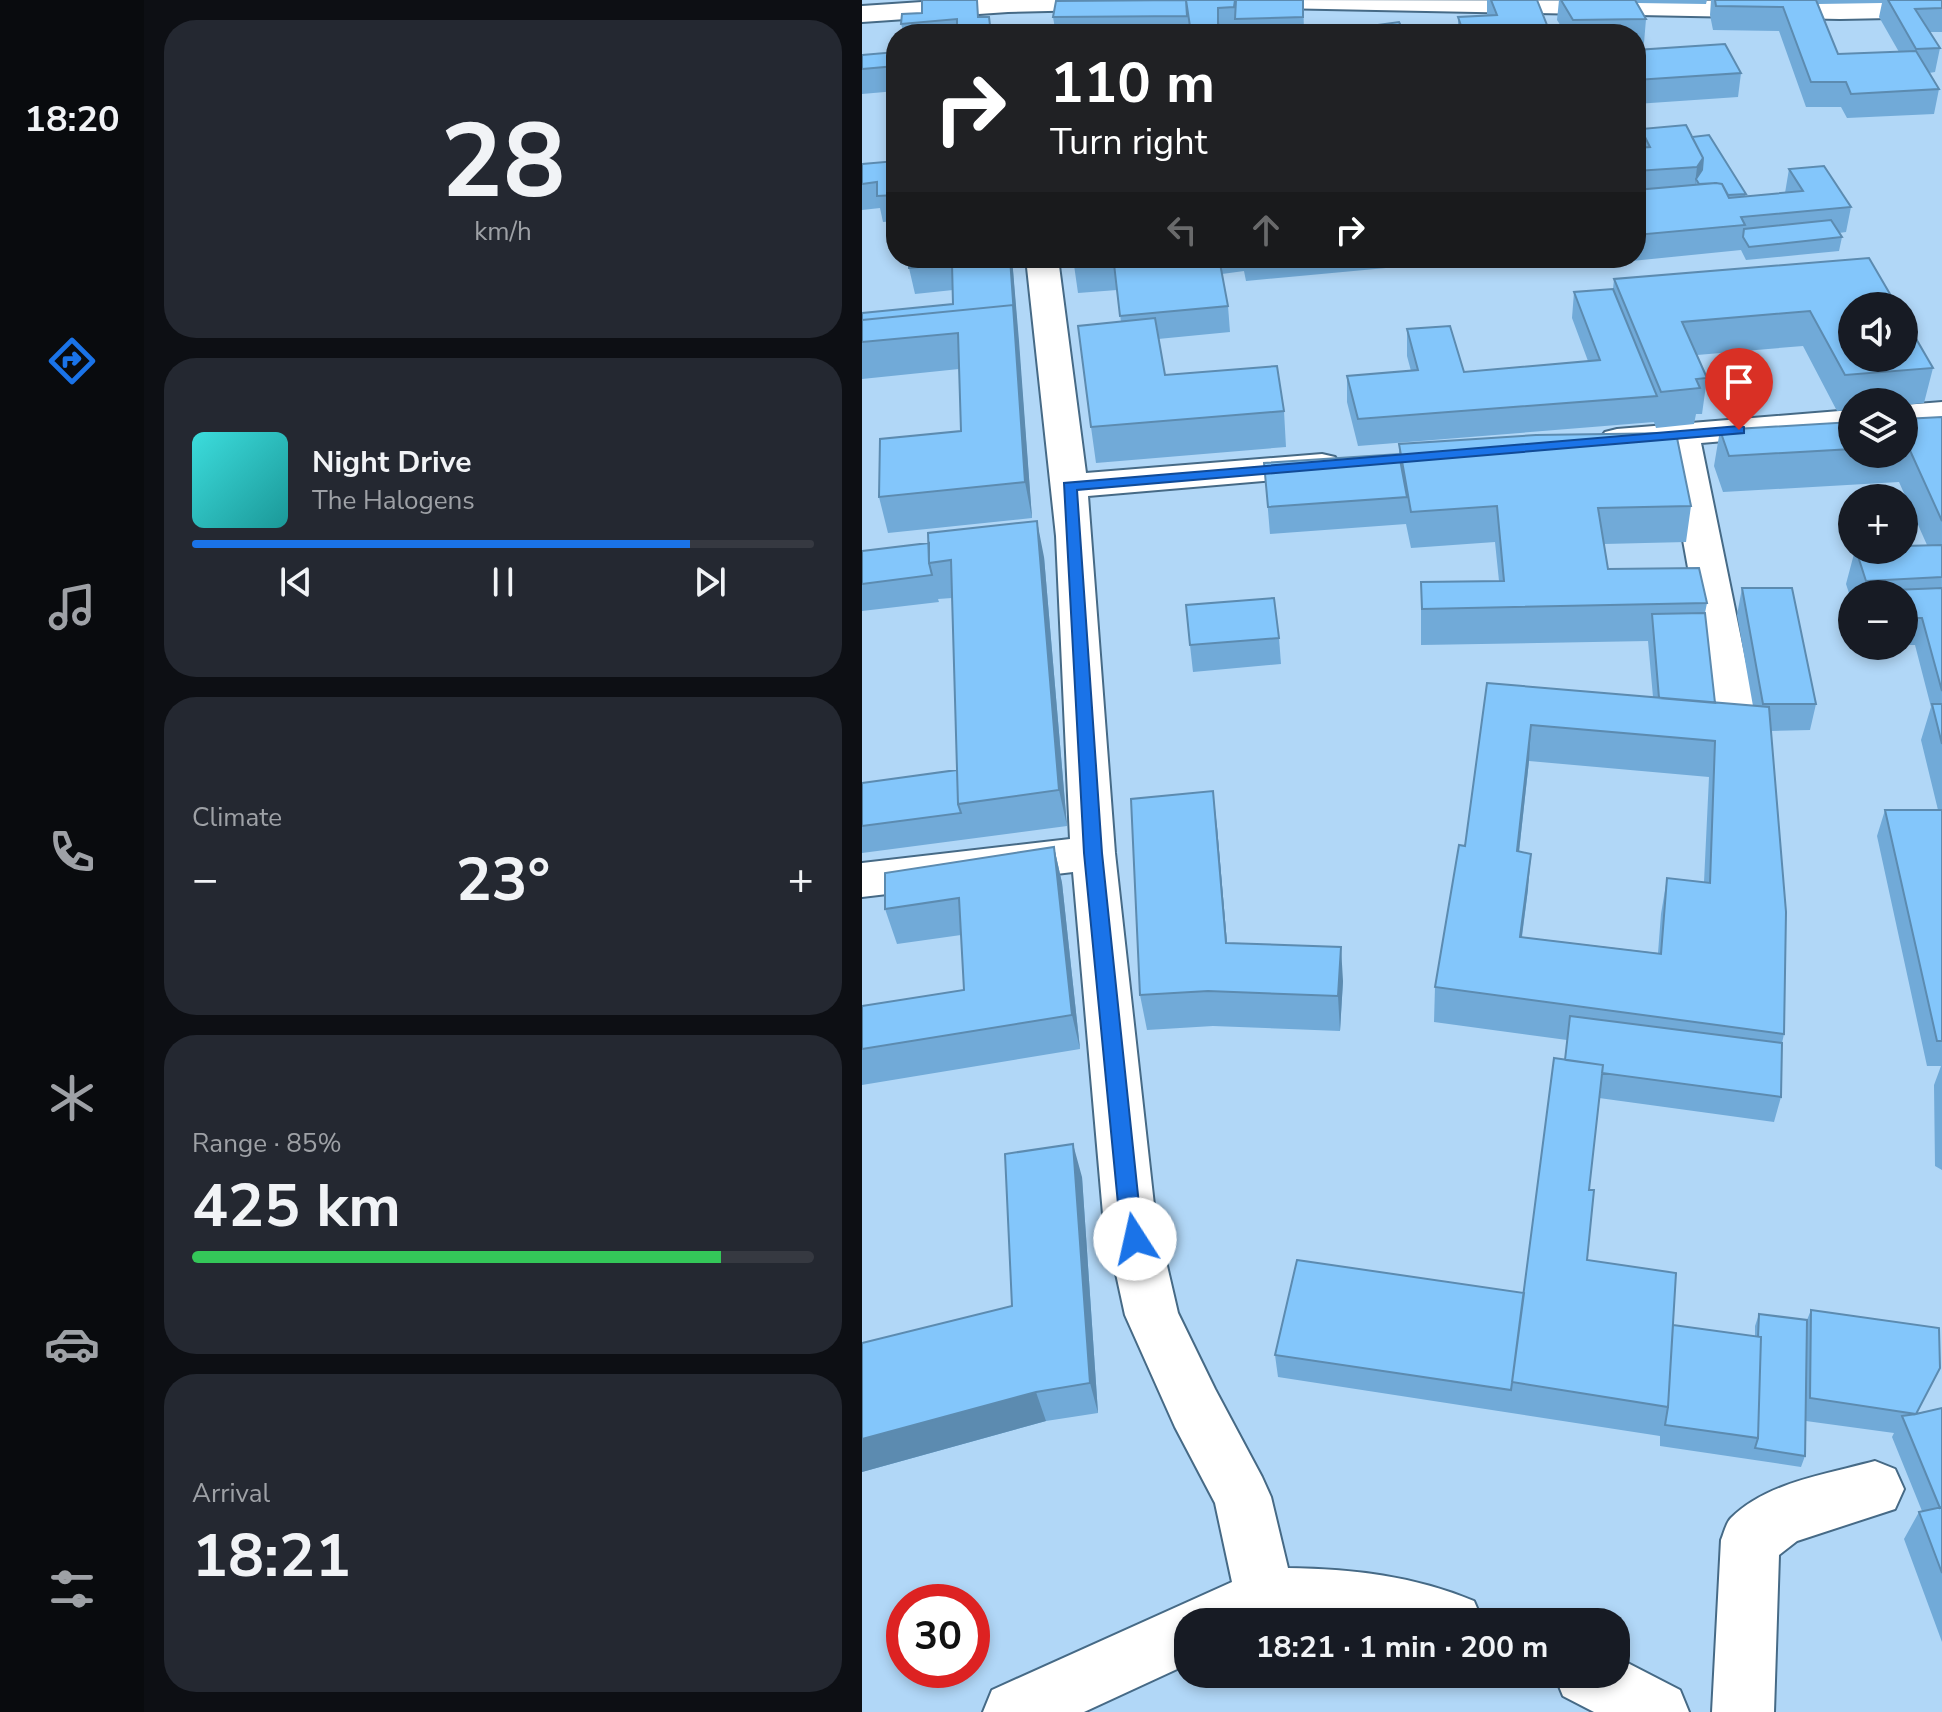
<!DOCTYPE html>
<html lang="en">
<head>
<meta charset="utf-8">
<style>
	:root { --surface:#171b24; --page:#242831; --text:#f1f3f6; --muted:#9ea1a6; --line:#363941; --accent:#1a73e8 }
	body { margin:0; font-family:"Nunito Sans",sans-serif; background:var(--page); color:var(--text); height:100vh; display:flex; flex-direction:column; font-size:30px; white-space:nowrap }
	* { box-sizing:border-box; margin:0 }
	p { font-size:26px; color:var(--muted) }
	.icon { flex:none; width:44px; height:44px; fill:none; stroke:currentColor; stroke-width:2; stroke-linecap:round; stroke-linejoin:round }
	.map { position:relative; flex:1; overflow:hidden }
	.side { display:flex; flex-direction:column; gap:20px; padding:20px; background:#0d0f14; width:718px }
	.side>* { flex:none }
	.banner { position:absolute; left:24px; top:24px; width:760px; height:244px; border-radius:32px; box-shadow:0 4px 12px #0003; background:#202124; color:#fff; overflow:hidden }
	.controls { position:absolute; left:976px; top:292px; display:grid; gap:16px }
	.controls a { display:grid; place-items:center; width:80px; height:80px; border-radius:50%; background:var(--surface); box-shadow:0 4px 12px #0003; font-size:40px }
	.speed { position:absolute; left:24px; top:1584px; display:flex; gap:16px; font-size:40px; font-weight:700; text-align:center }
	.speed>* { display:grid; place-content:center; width:104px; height:104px; border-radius:50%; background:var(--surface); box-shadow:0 4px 12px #0003; line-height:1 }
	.speed .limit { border:12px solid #d22; background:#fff; color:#111 }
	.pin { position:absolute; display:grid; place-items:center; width:68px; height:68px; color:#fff; margin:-82px -34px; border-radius:50% 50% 50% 0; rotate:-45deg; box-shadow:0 0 8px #0007 }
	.pin .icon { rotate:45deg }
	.me { position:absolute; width:88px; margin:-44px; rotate:350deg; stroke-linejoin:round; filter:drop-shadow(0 0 6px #0008) }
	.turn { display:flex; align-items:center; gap:28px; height:168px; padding:0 32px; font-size:36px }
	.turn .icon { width:104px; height:104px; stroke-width:2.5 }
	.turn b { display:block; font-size:56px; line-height:68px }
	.lanes { display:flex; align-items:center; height:76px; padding:0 32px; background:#0003; justify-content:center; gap:40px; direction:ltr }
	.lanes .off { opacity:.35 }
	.big { font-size:60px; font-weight:700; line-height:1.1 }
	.side .card { flex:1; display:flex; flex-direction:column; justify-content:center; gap:12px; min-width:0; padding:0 28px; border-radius:32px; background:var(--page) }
	.side .dial { align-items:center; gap:0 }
	.dial b { font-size:104px; line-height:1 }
	.song { display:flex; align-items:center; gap:24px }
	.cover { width:96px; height:96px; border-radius:12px; background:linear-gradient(135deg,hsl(180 70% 55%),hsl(180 70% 35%)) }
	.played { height:8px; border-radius:4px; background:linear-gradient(90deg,var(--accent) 80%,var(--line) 80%) }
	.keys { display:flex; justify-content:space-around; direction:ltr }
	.heat { display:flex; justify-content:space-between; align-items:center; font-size:44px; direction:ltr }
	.charge { height:12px; border-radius:6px; background:linear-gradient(90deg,#34c759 85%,var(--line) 0) }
	.trip { position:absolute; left:312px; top:1608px; width:456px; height:80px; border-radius:32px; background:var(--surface); box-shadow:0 4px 12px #0003; font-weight:700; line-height:80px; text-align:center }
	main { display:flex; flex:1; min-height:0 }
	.menu { display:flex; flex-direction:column; width:144px; justify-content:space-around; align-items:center; background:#090b0e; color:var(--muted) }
	.menu .icon { width:56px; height:56px }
	.menu .current { color:var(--accent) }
	.menu b { font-size:36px; color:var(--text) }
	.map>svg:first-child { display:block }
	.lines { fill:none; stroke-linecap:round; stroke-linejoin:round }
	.minor-casing { stroke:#466a86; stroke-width:4 }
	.minor { fill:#fff; fill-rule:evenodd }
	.wall { fill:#71aad8; fill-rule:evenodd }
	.shaded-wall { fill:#5c8bb0 }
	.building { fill:#83c6fb; stroke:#5c8bb0; stroke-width:2; fill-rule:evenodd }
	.route { fill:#1a73e8; stroke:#114b97; stroke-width:2 }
</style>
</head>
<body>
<main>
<nav class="menu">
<b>18:20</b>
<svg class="icon current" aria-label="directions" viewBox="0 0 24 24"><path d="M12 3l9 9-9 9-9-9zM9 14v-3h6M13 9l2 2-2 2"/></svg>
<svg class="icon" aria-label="music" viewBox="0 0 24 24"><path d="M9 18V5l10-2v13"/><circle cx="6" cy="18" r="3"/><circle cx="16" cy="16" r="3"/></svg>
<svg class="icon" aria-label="phone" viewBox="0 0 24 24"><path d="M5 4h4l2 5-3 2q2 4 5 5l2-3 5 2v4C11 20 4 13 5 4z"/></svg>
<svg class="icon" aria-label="climate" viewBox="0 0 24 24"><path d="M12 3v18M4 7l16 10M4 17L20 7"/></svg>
<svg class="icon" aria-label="car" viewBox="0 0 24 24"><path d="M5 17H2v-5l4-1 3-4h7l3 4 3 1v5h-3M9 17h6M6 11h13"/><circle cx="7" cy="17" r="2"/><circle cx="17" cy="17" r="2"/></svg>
<svg class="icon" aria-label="filters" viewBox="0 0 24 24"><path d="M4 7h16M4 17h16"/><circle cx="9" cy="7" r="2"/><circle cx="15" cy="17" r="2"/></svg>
</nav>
<section class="side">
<div class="card dial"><b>28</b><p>km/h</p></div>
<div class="card">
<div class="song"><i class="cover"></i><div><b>Night Drive</b><p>The Halogens</p></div></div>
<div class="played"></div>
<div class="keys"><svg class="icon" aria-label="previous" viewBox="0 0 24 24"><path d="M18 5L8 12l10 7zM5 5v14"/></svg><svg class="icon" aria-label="pause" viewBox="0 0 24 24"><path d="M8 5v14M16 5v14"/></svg><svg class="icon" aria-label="next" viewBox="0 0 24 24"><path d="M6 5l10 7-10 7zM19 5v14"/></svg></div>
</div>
<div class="card"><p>Climate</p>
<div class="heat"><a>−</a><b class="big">23°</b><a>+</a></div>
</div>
<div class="card"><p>Range · 85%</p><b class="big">425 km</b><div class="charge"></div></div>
<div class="card"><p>Arrival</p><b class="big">18:21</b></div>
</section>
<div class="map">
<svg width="1080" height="1712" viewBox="0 0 1080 1712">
	<rect width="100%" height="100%" fill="#b1d7f7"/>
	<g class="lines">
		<defs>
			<path id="minor" d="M90,0H327L323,6L314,8L146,12L0,22V6Z
				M401,0L1080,1V17L978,19L414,8L405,6Z
				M164,258H196L224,473L460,454L473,457L478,465L473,473L460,476L226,496L253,853L293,1214L316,1313L353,1389L400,1477L409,1497L426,1568C491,1569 552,1576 612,1601L621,1622H326V1664L222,1712H121L130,1690L370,1582L353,1503L313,1427L263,1315L241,1214L211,872L0,897V863L208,839L194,536Z
				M1080,402V422L1042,425V405Z
				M990,410V430L839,443L895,717L889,727L874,731L859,727L853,717L804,446L755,451L743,448L737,440L743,432L755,429Z
				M1013,1461L1033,1469L1042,1489L1033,1509L935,1541L917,1555L912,1712H850L859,1540C862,1533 864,1523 869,1518C905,1482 966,1474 1013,1461Z
				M754,1657L818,1690L827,1712H732L701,1696L692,1674H754Z"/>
		</defs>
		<!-- minor casing -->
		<use href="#minor" class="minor-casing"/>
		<!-- minor -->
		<use href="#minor" class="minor"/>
	</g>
	<!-- wall -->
	<path class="wall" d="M441,0L442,30L358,32V34H327L326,29H193L191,17Z
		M625,0H675L687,30V34H596V17L625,15Z
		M697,0H845L844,4L775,3L784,19L782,43H774V34H704L695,20Z
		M849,0H1080V32H1068L1078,48L1073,72L1067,73L1077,89L1072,114L985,118L979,107H944L917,31L851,30L848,15ZM1020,3L1017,17L1037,52L976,54L956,4Z
		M119,17H127L130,34H42L39,24Z
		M774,50L879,73L876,97L774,104Z
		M34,52V91L0,94V55Z
		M779,129L830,137L884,194L883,196L923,193L927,169L989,207L984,232L977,233L980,237L977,251L884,260L879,250L720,266L717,259L655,265L652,258H774V148H777Z
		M34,161V221L21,222L18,208L0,210V164Z
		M47,258H150L170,518L26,533L17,497L99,431L97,369L0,379V313L91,304V290L53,294L47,268Z
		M211,258L257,260L274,258H567V264L384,281L382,271L360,274L366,306L368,332L296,339L303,375L422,411L424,447L234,463L229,427L259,322L255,290L216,293Z
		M1007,258L1071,368L1062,403L1042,405V402H990V410L975,411L941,346L835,355L845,378L840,414H834L832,424L794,428L792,422L496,446L485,402V376L549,371L545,356V329L602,372L726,361L710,318L712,292L751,289L752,279Z
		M1080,417V1170L1073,1166L1072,1085L1079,1066H1065L1015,836L1023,810H1076L1059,740L1069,707L1053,645H1042V594H990V602L984,584L993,550H1042L1065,545L1037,482L861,492L852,466L858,430L990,422V454H1042V419Z
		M537,444L829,506L824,542L742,544L746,569L845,603L843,613L853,703L891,706L875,615L880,588L954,704L948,730L909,731L922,1034L920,1043L919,1097L912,1122L737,1098L727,1190L725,1260L811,1325L893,1336V1326L897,1314L945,1320L949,1310L1055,1413L1080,1408V1642L1042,1539L1057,1512L1060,1511L1030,1437L1032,1433L944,1421L943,1456L939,1467L798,1446V1436L416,1377L413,1355L662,1293L703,1060L705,1040L572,1022L573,987L603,846L625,683L791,697L786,641L559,645V582L637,581L633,542L549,548L544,524L408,534L402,463L537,454ZM667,761L847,777L842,882L805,878L799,914L796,953L660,937L666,889L657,852Z
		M0,551L182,557L205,826L0,853V783L95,770L90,598L76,599L77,602L0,611Z
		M417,638L419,664L331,672L328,645Z
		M355,827L365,943L481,981L478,1031L351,1026L285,1030L278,995Z
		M192,847L200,883L218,1049L0,1085V1006L102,990L99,935L35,944L23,909Z
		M220,1177L236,1413L184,1421L0,1472V1343L150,1306Z"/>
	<!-- shaded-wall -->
	<path class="shaded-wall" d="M356,8L358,34H356Z
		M841,158L837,185L834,179L832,192L835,167Z
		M148,258H150L157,341L152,315Z
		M151,305L157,341L170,518L163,482Z
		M175,521L182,557L205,826L197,790Z
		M669,725L667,761L653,887L655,851Z
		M351,791L355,827L368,978L364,943Z
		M192,847L200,883L218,1049L210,1015Z
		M669,854L666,889L655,972L658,937Z
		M479,947L481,981L478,1031L476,996Z
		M211,1144L220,1177L236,1413L228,1383Z
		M174,1392L184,1421L0,1472V1439Z"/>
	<!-- building -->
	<path class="building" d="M60,0H115L116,17H127L129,34H95V19L39,24L40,14L60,13Z
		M324,0H373L372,7L356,8V33H329Z
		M324,0L325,16L191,17L194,1Z
		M374,0H441V17L373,19Z
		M629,0H675L687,30L602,34L596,17L635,15Z
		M699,0H773L784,19L711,20Z
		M853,0H954L976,54L1054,51L1077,89L989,94L984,82H949L921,7L854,6Z
		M1026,0H1080V8L1053,9L1078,48L1054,49Z
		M537,22L543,34H512L508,26Z
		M863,44L879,73L774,80V50Z
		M34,52V66L0,69V55Z
		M824,125L841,158L835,167L774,171V148L788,147L779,129Z
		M847,135L884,194L866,195L860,184L854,183L837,184L834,179L840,170L841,158L830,137Z
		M34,161V195L15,196V182L0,184V164Z
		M962,166L989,207L879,217L883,225L774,235V190L854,183L860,184L867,198L941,191L927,169Z
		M969,220L980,237L887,247L881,237L882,229Z
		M47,258H148L152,315L151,305L0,320V313L91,304L90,264L47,268Z
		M211,258H257V260L274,258H357L366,306L258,316L252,264L212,267Z
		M1007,258L1035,306H990V358H1042V318L1071,368L983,375L948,311L820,322L845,378L834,379L838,388L799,392L752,279Z
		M751,289L795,396L496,419L485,376L556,370L545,329L588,326L602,372L738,360L712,292Z
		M151,305L163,482L17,497L18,439L99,431L96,333L0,342V320Z
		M293,318L303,375L415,366L422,411L229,427L216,326Z
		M1080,417V521L1046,446H1042V419Z
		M990,422V449L867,456L858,430Z
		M814,433L829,506L736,508L746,569L837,568L845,603L560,609L559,582L642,581L635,506L549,512L537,444L674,435Z
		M537,454L545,497L406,507L402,463Z
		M175,521L197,790L96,804L89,560L67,563L66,533Z
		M67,543V563L70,575L0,584V551Z
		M1080,545V577L1004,581L994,550H1042V546Z
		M880,588H930L954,704H901Z
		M1080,588V691L1060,618H1042V594H1033L1032,590Z
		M412,598L417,638L328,645L324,605Z
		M843,613L853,703L797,698L790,614Z
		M625,683L907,707L924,912L922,1034L573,987L597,845L603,846ZM669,725L853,741L848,883L805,878L799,954L658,937L669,854L655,851Z
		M1070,704H1080V744Z
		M95,770L96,804L99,813L0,826V783Z
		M351,791L364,943L479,947L476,996L346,991L278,995L269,799Z
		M1023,810H1080V1041H1075Z
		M192,847L210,1015L0,1049V1006L102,990L97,898L23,909V873Z
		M708,1016L920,1043L919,1097L740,1073L741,1065L703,1060Z
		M692,1058L741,1065L727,1190H732L725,1260L814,1273L806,1407L650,1382Z
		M211,1144L228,1383L174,1392L0,1439V1343L150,1306L143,1154Z
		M435,1260L662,1293L649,1390L413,1355Z
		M949,1310L1077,1328L1078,1368L1054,1414L1080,1408V1507L1078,1508L1040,1416L1054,1414L948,1398Z
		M897,1314L945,1320L943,1456L893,1448L896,1438L899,1337H896Z
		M811,1325L899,1337L896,1438L803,1425L806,1407Z
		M1080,1507V1573L1057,1512Z"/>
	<!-- route -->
	<path class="route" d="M877,426L882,427V433L215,490L240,853L278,1214L284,1239L280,1246L273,1249L265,1246L257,1214L222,853L202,483Z"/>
</svg>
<div class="controls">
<a><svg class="icon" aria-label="sound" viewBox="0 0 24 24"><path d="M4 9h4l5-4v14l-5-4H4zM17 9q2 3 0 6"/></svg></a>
<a><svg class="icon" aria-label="layers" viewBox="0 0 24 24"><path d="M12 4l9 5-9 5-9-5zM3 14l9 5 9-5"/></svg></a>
<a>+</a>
<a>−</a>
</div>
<div class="speed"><div class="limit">30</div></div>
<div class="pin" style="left:877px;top:430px;background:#d93025"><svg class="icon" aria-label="arrive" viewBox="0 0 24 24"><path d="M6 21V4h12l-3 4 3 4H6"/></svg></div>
<svg class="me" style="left:273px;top:1239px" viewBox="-20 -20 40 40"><circle r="19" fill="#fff"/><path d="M0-13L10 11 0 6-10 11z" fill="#1a73e8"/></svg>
<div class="trip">18:21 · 1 min · 200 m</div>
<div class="banner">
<div class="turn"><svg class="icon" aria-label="right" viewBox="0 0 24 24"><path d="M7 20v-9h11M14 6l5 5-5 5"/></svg><div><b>110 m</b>Turn right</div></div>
<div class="lanes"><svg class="icon off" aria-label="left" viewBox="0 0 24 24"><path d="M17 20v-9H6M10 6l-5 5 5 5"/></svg><svg class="icon off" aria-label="ahead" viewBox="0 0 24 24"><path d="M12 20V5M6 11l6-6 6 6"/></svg><svg class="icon" aria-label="right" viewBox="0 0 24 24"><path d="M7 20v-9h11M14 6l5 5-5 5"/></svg></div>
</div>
</div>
</main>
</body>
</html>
